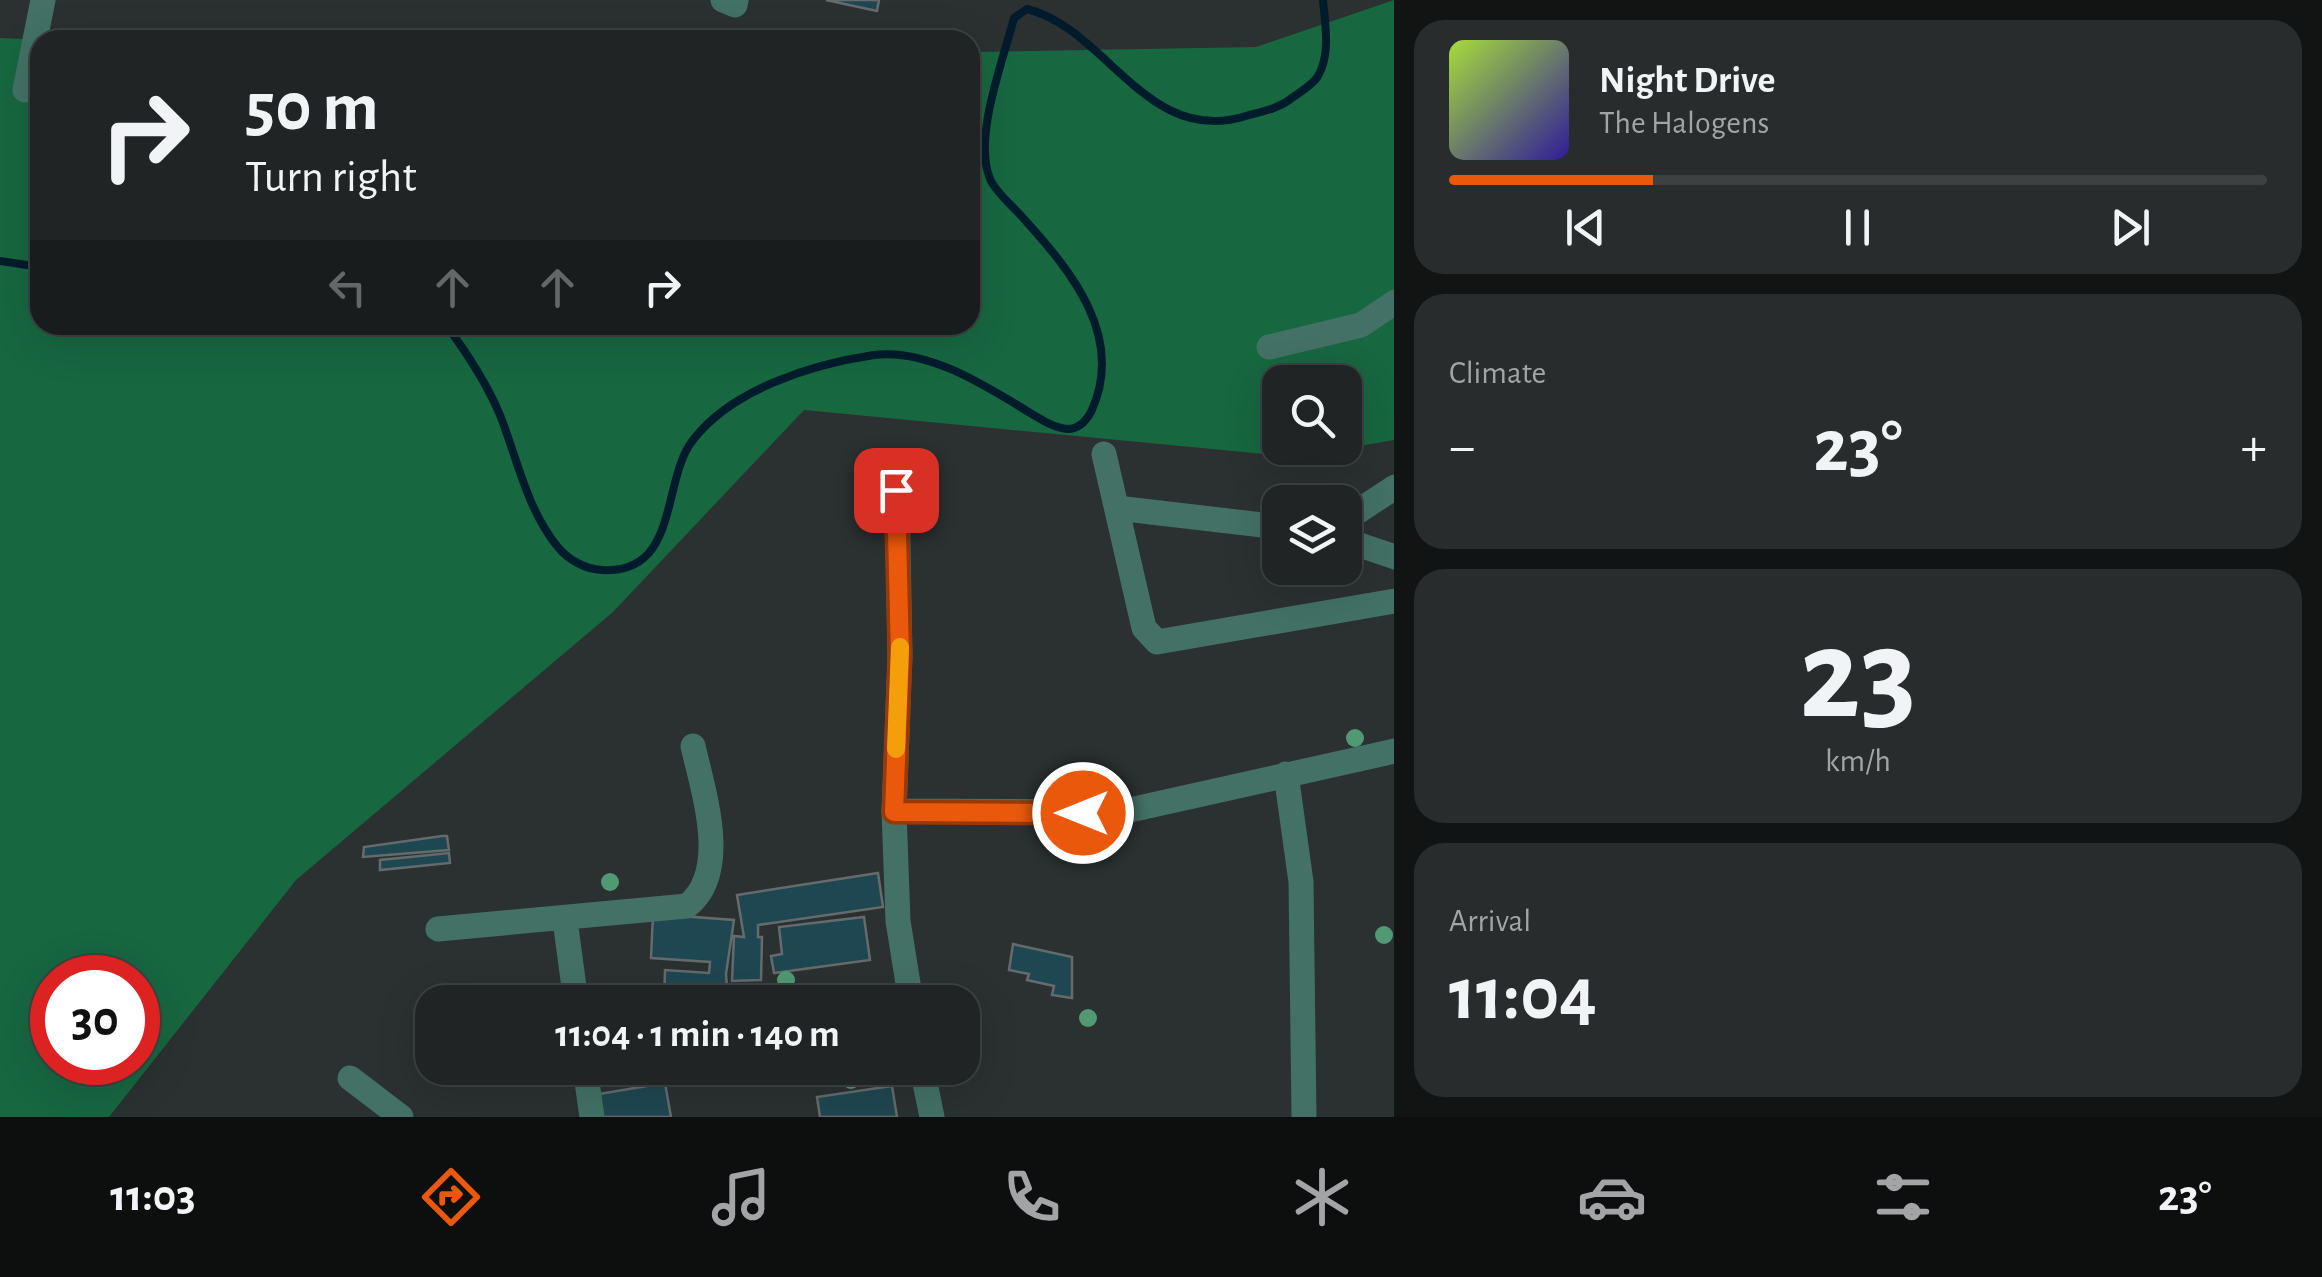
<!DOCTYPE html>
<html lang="en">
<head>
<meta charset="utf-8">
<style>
	:root { --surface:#202424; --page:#282c2c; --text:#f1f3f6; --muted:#a2a4a6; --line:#3d4141; --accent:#ea580c }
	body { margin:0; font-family:"Alegreya Sans",sans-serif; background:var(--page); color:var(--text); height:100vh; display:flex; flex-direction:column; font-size:38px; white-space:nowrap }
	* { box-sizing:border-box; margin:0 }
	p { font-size:32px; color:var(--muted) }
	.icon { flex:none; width:55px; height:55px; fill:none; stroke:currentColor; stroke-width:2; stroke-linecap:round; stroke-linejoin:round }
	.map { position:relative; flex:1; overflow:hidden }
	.sheet { display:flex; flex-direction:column; gap:20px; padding:20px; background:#121414; width:928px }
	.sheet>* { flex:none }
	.hud { position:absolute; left:30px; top:30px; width:950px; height:305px; border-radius:30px; box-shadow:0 10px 40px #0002,0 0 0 2px var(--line); background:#202424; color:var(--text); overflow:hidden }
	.buttons { position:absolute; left:1262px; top:365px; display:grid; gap:20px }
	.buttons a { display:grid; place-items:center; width:100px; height:100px; border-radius:20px; background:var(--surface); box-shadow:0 10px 40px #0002,0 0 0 2px var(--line); font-size:50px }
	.speed { position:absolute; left:30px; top:955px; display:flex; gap:20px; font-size:50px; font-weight:700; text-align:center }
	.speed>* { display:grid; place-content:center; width:130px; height:130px; border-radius:50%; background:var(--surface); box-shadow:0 10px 40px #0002,0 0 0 2px var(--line); line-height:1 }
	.speed .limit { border:15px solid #d22; background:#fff; color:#111 }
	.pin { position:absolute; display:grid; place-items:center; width:85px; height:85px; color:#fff; margin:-42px; border-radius:20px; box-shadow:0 5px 15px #0006 }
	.me { position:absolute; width:110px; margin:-55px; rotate:270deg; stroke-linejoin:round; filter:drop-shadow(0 0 8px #0008) }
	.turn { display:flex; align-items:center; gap:35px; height:210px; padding:0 50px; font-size:45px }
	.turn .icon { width:130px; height:130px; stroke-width:2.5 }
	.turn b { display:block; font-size:70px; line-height:85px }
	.lanes { display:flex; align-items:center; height:95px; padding:0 50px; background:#0003; justify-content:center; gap:50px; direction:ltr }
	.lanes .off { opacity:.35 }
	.big { font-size:75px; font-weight:700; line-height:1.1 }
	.sheet .card { flex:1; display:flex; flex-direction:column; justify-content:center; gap:15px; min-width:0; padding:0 35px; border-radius:30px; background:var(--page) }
	.sheet .dial { align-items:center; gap:0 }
	.dial b { font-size:130px; line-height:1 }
	.song { display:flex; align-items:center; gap:30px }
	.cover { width:120px; height:120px; border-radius:15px; background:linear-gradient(135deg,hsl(80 70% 55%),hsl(250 70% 35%)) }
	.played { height:10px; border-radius:5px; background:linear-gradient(90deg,var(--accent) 25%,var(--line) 25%) }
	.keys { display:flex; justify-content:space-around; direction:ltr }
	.heat { display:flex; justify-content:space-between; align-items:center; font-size:55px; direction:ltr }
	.trip { position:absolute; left:415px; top:985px; width:565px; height:100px; border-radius:30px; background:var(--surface); box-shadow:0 10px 40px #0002,0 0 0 2px var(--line); font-weight:700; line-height:100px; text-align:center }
	.tabs { display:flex; height:160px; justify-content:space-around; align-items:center; background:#0d0e0e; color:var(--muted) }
	.tabs .icon { width:70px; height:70px }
	.tabs .active { color:var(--accent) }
	.tabs b { font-size:45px; color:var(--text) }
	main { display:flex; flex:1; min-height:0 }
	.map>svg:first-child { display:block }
	.green { fill:#176741; fill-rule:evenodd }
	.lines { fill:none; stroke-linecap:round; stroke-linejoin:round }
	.stream { stroke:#001c2c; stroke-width:8 }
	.building { fill:#1f4751; stroke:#656b6c; stroke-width:2.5 }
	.street { stroke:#437165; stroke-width:25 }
	.tree { fill:#519973 }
	.route-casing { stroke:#983908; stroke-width:25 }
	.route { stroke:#ea580c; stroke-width:18 }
	.slow { stroke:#f59e0b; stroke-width:18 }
</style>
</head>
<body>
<main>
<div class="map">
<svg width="1395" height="1117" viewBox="0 0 1395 1117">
	<rect width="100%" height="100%" fill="#2b3030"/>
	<!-- green -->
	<path class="green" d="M1394,0V440L1295,457L804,410L613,612L296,880L109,1117H0V38L47,40H40V325H970V52L1256,47ZM1280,382H1345V448H1280ZM52,978H138V1062H52Z"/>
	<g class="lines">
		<!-- stream -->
		<path class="stream" d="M0,261L40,267
			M446,325C467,353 486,382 500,415C517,458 527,509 557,546C568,560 585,569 602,570C680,575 661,480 693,440C732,389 813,364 874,355C926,348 983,384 1027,411C1039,418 1053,428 1068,429C1079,429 1086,421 1091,412C1126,337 1071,271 1024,219C1014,207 996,193 990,179C973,137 1003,61 1014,18L1027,9C1106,28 1147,147 1246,116C1260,112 1277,109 1289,100C1297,94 1313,85 1318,76C1331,54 1325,24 1323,0"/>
	</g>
	<!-- building -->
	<path class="building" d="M826,0H879L877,11Z
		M442,836H447L449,850L363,857L364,847Z
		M449,853L450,863L380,870V860Z
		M878,873L883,907L758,925V937H762L761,980L732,981L734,936L744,937L737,895Z
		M653,914L734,920L726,974L728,1001L738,1002H664L665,970L709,973L710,962L651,958Z
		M864,917L870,960L774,973L771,956L782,954L779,927Z
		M1013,944L1072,957V998L1052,995L1054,986L1027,980L1029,974L1009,970Z
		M665,1083L671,1117H603L599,1094Z
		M892,1086L897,1117H820L817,1097Z"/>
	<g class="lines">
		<!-- street -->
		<path class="street" d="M723,0L735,5L736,0
			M25,90L43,0
			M1269,347L1361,325L1395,302
			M1104,454L1144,628L1157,642L1395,601
			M897,490L900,656L894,811L898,921L911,1002
			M1117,508L1280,527
			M1345,520L1395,487
			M1345,540L1395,557
			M1286,774L1301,882L1304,1117
			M894,811L1121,812L1395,751
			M565,920L576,1002
			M438,929L687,906C731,872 703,791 693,746
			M585,1068L592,1117
			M922,1068L932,1117
			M350,1078L401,1117"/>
	</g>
	<!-- trees -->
	<g class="tree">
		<circle cx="1355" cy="738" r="9"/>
		<circle cx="610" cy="882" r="9"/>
		<circle cx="1384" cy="935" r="9"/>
		<circle cx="786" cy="980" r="9"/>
		<circle cx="1088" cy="1018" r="9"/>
		<circle cx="851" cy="1080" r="9"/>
	</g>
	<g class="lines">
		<defs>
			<path id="route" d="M896,490L900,656L894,812L1083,813"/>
		</defs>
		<!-- route casing -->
		<use href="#route" class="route-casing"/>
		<!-- route -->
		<use href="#route" class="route"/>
		<!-- slow -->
		<path class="slow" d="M896,749L900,647"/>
	</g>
</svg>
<div class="buttons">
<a><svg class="icon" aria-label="search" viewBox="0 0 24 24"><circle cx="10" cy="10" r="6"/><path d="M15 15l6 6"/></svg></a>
<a><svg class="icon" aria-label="layers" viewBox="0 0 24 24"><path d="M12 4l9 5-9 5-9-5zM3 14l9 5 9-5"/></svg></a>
</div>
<div class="speed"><div class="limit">30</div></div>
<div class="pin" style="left:896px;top:490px;background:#d93025"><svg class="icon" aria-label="arrive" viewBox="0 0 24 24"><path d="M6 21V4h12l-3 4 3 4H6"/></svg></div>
<svg class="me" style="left:1083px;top:813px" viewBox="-20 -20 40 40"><circle r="17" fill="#ea580c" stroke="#fff" stroke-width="3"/><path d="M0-11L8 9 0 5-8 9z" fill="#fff"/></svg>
<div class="trip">11:04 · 1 min · 140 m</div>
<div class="hud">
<div class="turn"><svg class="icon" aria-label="right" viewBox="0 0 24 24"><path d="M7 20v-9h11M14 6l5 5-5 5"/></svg><div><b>50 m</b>Turn right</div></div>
<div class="lanes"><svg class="icon off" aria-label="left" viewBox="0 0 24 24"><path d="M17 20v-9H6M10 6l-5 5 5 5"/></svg><svg class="icon off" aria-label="ahead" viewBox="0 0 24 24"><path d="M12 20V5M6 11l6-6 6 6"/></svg><svg class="icon off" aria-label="ahead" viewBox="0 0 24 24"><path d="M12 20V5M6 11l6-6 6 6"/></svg><svg class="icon" aria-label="right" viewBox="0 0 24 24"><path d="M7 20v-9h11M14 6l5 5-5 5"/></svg></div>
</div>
</div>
<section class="sheet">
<div class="card">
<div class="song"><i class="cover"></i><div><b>Night Drive</b><p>The Halogens</p></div></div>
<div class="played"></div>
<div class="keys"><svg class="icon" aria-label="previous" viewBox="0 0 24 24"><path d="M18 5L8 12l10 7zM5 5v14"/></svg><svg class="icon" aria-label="pause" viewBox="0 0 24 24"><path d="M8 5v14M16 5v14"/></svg><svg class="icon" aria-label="next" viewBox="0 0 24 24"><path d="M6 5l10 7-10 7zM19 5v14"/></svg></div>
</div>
<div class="card"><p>Climate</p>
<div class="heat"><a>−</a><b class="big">23°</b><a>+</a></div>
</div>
<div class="card dial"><b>23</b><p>km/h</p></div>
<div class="card"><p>Arrival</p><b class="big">11:04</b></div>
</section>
</main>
<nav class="tabs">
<b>11:03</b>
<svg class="icon active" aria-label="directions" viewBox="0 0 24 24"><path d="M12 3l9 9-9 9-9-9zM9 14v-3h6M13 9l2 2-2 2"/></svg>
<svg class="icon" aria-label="music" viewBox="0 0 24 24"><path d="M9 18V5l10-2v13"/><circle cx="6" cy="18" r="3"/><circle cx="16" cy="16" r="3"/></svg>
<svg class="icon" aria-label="phone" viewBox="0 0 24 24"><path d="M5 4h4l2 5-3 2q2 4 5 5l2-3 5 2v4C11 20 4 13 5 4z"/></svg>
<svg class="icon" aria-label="climate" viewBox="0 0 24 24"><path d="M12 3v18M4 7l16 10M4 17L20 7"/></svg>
<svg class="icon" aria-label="car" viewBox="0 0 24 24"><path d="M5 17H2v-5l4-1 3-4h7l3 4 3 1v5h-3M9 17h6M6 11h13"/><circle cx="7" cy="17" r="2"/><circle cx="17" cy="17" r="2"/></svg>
<svg class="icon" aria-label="filters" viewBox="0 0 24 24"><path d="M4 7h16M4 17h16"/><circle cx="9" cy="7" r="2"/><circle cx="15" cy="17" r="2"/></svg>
<b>23°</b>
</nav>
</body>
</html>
